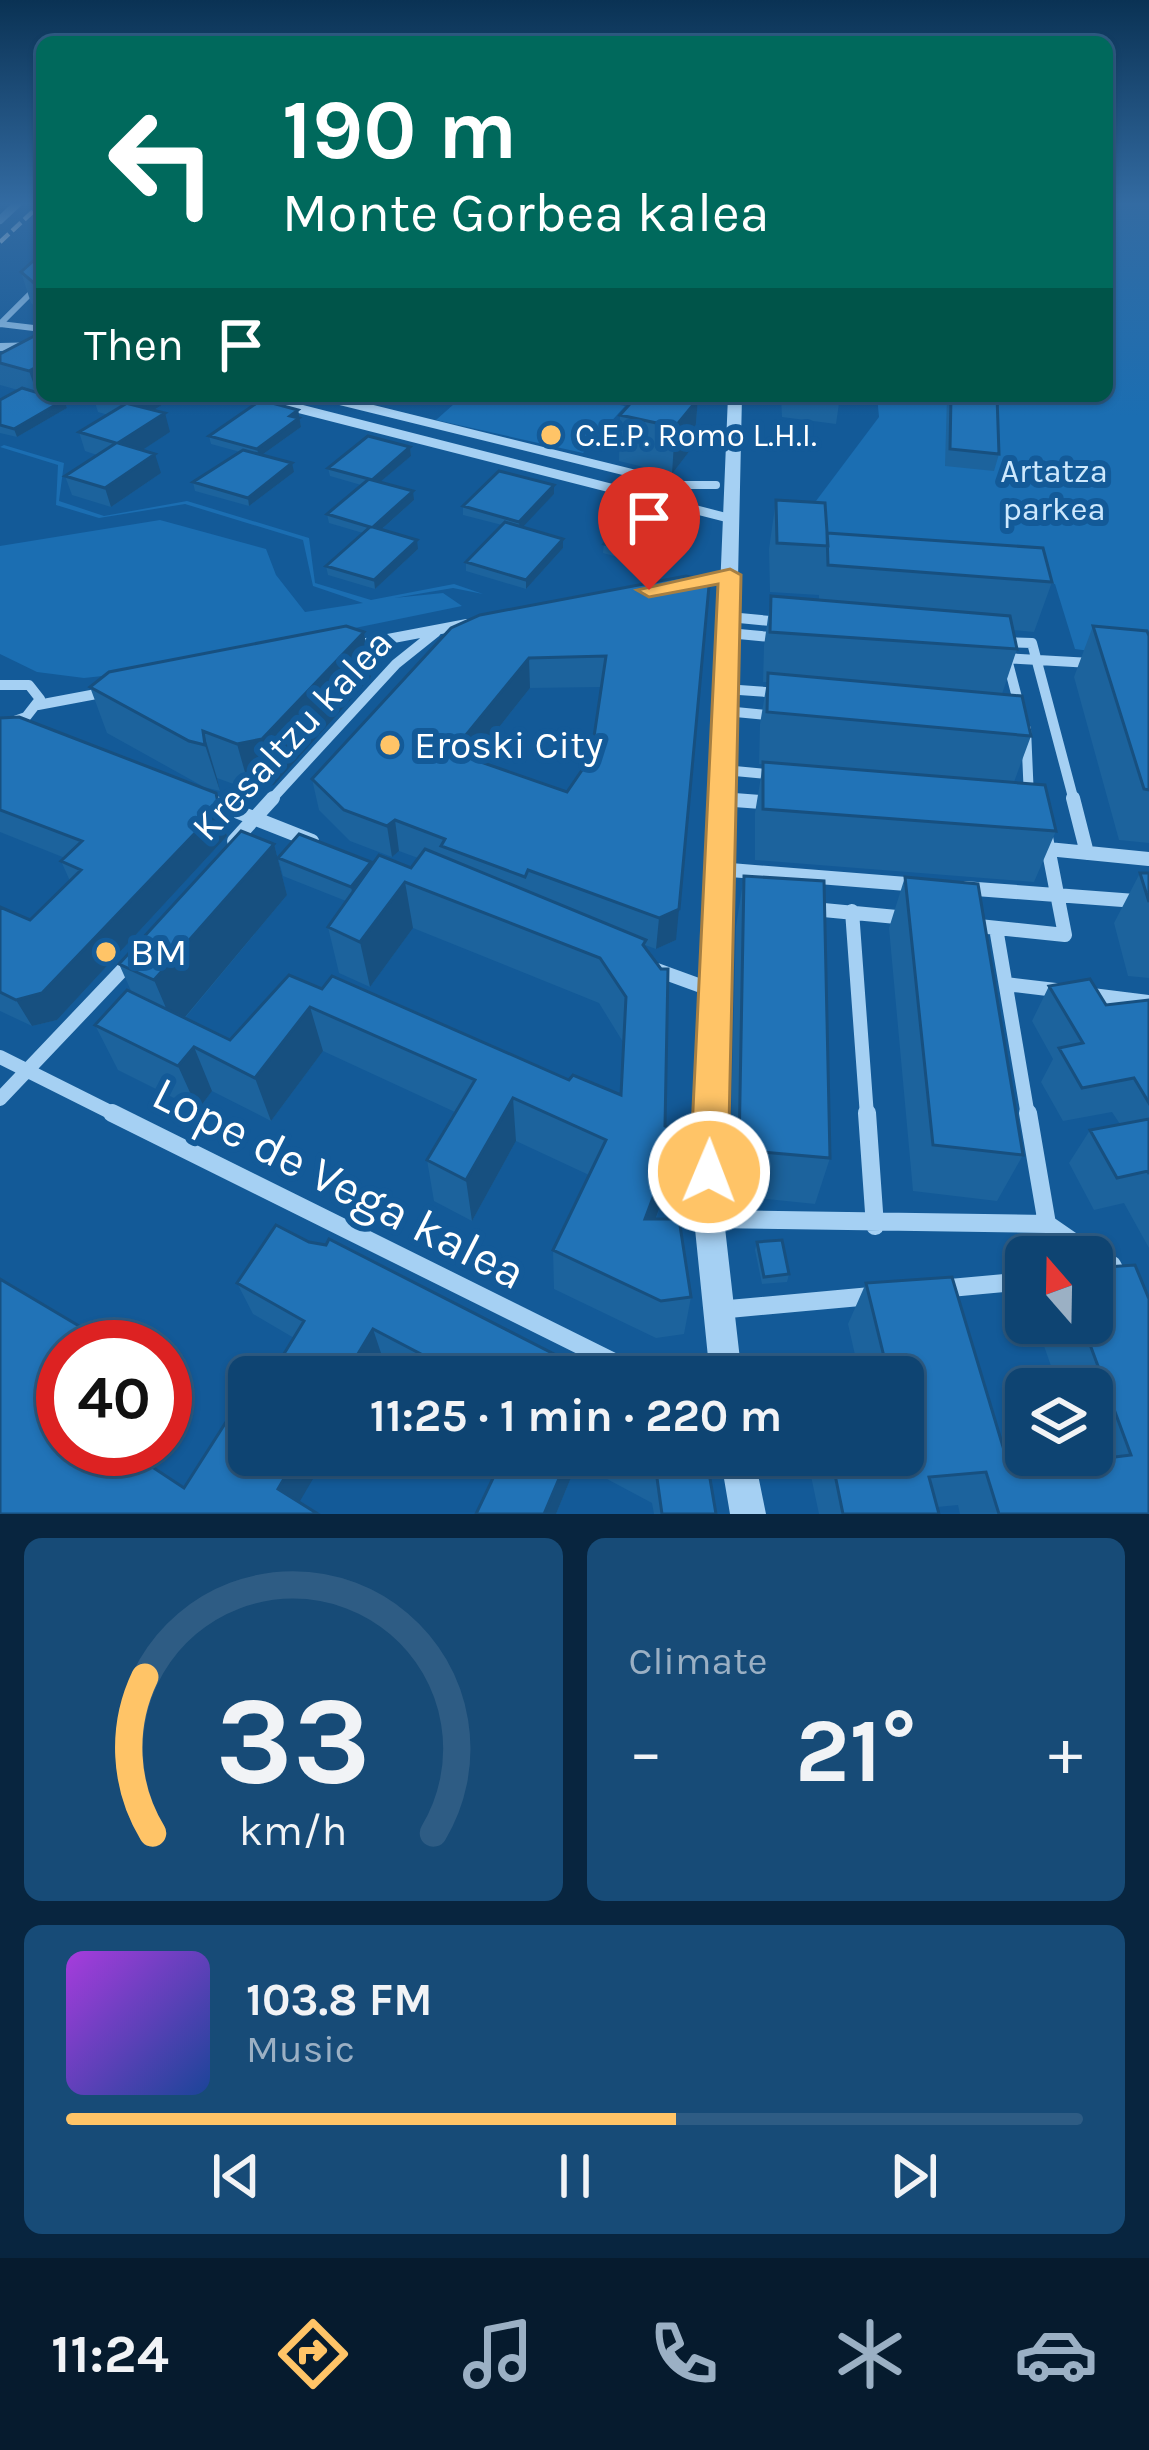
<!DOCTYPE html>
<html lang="en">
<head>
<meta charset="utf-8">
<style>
	:root { --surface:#0e4472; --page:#174b77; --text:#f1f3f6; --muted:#9bb0c4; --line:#2e5c84; --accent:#ffc467 }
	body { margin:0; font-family:Karla,sans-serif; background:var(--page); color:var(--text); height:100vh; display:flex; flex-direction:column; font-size:45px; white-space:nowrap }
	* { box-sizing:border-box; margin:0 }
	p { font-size:39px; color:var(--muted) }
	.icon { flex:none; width:66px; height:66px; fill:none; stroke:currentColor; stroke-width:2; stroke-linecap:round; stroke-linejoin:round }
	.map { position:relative; height:1514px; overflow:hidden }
	.panel { display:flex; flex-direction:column; gap:24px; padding:24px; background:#08253f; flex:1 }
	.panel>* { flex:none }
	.guide { position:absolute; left:36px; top:36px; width:1077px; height:366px; border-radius:18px; box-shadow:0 3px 9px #0004,0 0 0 3px var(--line); background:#00695c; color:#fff; overflow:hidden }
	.needle { width:78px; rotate:340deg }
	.tools { position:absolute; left:1005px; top:1236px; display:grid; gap:24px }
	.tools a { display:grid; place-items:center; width:108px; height:108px; border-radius:18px; background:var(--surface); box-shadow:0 3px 9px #0004,0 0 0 3px var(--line); font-size:60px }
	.speed { position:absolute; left:36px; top:1320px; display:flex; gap:24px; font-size:60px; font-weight:700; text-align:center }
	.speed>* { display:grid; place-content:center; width:156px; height:156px; border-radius:50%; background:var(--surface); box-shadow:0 3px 9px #0004,0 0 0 3px var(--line); line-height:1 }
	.speed .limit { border:18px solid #d22; background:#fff; color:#111 }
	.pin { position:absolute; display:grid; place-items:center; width:102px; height:102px; color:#fff; margin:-123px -51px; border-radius:50% 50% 50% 0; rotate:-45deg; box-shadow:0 0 12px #0007 }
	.pin .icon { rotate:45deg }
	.me { position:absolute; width:132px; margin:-66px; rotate:1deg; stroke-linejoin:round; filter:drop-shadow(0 0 9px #0008) }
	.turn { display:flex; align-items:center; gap:42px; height:252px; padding:0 48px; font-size:54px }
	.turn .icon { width:156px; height:156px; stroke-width:2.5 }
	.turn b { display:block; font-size:84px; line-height:102px }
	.then { display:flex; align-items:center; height:114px; padding:0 48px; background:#0003; gap:24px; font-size:45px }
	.big { font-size:90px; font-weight:700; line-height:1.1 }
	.panel .widget { flex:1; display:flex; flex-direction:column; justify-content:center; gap:18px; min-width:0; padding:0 42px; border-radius:18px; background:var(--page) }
	.panel .dial { align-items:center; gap:0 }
	.dial svg { height:312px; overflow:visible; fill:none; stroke:var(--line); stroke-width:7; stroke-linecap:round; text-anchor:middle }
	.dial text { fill:var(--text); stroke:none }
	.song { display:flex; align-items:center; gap:36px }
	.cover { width:144px; height:144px; border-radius:18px; background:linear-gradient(135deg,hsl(280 70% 55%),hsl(220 70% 35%)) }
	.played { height:12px; border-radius:6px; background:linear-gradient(90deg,var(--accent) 60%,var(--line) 60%) }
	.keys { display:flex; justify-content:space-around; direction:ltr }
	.heat { display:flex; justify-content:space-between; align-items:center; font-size:66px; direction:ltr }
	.panel .tiles { flex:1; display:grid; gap:24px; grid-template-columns:1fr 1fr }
	.widget:last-child { grid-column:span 2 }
	.trip { position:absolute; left:228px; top:1356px; width:696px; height:120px; border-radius:18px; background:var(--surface); box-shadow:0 3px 9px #0004,0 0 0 3px var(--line); font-weight:700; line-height:120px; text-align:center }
	.dock { display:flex; height:192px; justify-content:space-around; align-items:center; background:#061b2e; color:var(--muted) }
	.dock .icon { width:84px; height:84px }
	.dock .current { color:var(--accent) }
	.dock b { font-size:54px; color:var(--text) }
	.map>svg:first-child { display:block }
	.green { fill:#1b6eb2 }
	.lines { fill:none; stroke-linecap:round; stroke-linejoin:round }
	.pedestrian-far1 { stroke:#a5d0f3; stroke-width:6 }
	.pedestrian { stroke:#a5d0f3; stroke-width:8 }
	.minor-far4 { stroke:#a5d0f3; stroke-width:8 }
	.minor-far3 { stroke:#a5d0f3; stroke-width:9 }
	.minor-far2 { stroke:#a5d0f3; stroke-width:10 }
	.minor-far1 { stroke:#a5d0f3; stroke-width:14 }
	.minor { stroke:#a5d0f3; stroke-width:18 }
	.tertiary { fill:#a5d0f3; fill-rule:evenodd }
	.rail { stroke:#fff; stroke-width:4.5; stroke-dasharray:12 4.5; stroke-linecap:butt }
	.wall { fill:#1c639d; fill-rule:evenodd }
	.shaded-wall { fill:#175080 }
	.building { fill:#2173b7; stroke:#175080; stroke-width:3; fill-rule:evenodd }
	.route { fill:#ffc467; stroke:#a67f43; stroke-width:3 }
	.poi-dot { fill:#ffc467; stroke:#135a98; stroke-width:4.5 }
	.labels { text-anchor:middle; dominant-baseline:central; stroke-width:12; stroke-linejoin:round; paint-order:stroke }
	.far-poi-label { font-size:33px; fill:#fff; stroke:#135a98; text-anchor:start }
	.far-park-label { font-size:33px; fill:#cde8fd; stroke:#135a98 }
	.street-label { font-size:39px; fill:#fff; stroke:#135a98 }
	.poi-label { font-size:39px; fill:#fff; stroke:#135a98; text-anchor:start }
	.near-street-label { font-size:48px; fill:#fff; stroke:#135a98 }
</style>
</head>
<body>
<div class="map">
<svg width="1149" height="1514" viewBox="0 0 1149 1514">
	<rect width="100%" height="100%" fill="#135a98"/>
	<!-- green -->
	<path class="green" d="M1107,204H1149V659L1075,649L1055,584L826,547L798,525L879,417L877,396H1107Z
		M463,396H579L625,406L583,453L436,420Z
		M4,445L64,463L59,501L104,516L187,501L309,538L315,583L371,600L454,584L483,594L453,588L394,598L443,593L462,606L140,672L84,678L37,672L0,654V546L160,520L266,549L276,575L305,612L363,603L313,586L303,540L185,504L99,518L56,505L58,465L0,447Z"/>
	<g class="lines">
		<!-- pedestrian-far1 -->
		<path class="pedestrian-far1" d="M0,324L42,282
			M0,324L42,329"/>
		<!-- pedestrian -->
		<path class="pedestrian" d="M320,396L680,485H716"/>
		<!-- minor-far4 -->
		<path class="minor-far4" d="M0,220L17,204
			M0,347L42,346"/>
		<!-- minor-far3 -->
		<path class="minor-far3" d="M250,396L732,519"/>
		<!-- minor-far2 -->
		<path class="minor-far2" d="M729,617L781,622
			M728,633L781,638
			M1004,642L1032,643L1074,801
			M351,646L467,624
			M1004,658L1091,663
			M1007,659L1020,709
			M0,685H29L40,699L26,717L0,726
			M725,689L780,693
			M38,705L107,692
			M725,711L777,716
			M1026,729L1029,798
			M724,770L777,775
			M721,799L749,801
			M270,801L396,664L436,632"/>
		<!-- minor-far1 -->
		<path class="minor-far1" d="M1073,798L1087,853
			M721,799L773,803
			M208,800L312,841
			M234,841L273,798
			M1048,849L1149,859
			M718,869L919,885
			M963,888L1149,902
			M813,909L907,918
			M852,911L867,1116
			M969,925L1065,935L1046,837
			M996,928L1028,1116
			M657,970L712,990
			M1006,984L1064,991
			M1084,994L1149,1002
			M0,1057L118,1116
			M0,1099L131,961"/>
		<!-- minor -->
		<path class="minor" d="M112,1113L644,1377
			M867,1113L875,1226
			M1028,1113L1047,1224
			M709,1219L1047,1224L1089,1253L1087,1257
			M1089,1253L1112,1265L1120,1280
			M939,1289L1026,1281
			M718,1310L871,1296"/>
		<!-- tertiary -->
		<path class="tertiary" d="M728,396H742L724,1219L742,1377H710L694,1219Z
			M720,1455H754L766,1514H730Z"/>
		<!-- rail -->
		<path class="rail" d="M0,242L41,204"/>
	</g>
	<!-- wall -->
	<path class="wall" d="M35,204H42V226Z
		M42,253V313L31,303L21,272Z
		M42,332V393L64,400L67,408L17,437L0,433V400L18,390L0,385V354Z
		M93,396H176L154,410L170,432L142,450L161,473L111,507L72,495L65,476L97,455L85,451L79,432L108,415L98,412Z
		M286,396H317L318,404Z
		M781,396H840L836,424L782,417Z
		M947,396H997L999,454L994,471L945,466Z
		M698,399L694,445L672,474L619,461L620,415Z
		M298,410L301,427L262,455L294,472L249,506L195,491L193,482L240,452L211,444L209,436Z
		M410,447L411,456L380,482L414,500L381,530L418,549L375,589L328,575L326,566L363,533L329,523L327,514L361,485L330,476L328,468Z
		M554,494L522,527L563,548L526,589L466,571V562L502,525L463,515V506Z
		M776,500L827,535L1052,582L1034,632L1013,630L1017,649L1002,694L1031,736L1014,782L1056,831L1034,882L755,860V813L763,764H759L760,724L767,682H763L764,646L771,596L819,600V595L770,592L769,549Z
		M685,528L654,567L603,553L604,544Z
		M686,576L676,940L656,949L645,945V948L665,1126L672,1173L656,1219L691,1297L684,1334L656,1338L554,1289L553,1250L589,1175L516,1141L472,1221L434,1201L427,1160L455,1112L323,1051L271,1121L212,1091L198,1110L118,1070L95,1025L132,993L119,964L274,844L287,895L185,1018L230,1040L322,989L569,1080L621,1095L623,1042L599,1003L413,928L370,987L339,973L328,927L346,901L283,876L278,858L371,862L372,865L411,868L418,858L399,851L392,857L350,841L319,810L312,779L451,628ZM602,687L591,757L567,792L474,759L530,688Z
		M1093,626L1149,636V843L1119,840L1074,677Z
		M364,632L371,677L274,785L250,790L217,778L220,791L204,787L107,733L90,687Z
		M0,718L225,820L227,836L57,1020L32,1026L0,1011V907L30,920L70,881L61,861L65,858L0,832Z
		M1140,873H1149V978L1128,976L1114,923Z
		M744,876L830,1158L815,1204L729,1195L736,926Z
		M905,877L1023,1155L997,1201L913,1191L889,928Z
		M1049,986L1106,1005L1149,1000V1248L1124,1203L1094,1210L1069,1163L1090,1130L1120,1124L1112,1112L1063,1121L1041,1082L1053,1059L1032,1021Z
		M757,1242L789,1274L787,1282L762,1284L755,1250Z
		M237,1283L599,1377H416L383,1359L373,1377H281L284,1372L279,1362L294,1338L253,1314Z
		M866,1283L1010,1470L1084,1460L1082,1455H1092V1389H1059L1036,1323H1092L1149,1514H960L958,1505L937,1507L939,1514H819L811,1476L822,1455H903V1377H860L848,1324Z
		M504,1455H706L716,1514H654L652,1503L577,1463L556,1514H476Z"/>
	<!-- shaded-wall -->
	<path class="shaded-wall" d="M42,364V393L38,396L29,371Z
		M142,396H176L135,422L129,404Z
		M698,399L694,445L672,474L675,427Z
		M64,400L67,408L17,437L14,429Z
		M298,410L301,427L259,457L257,449Z
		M165,413L170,432L124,462L118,443Z
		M410,447L411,456L373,488L372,480Z
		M155,454L161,473L111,507L105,488Z
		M292,463L294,472L249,506L248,498Z
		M554,485V494L520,530L519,522Z
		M413,491L414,500L374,536L373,527Z
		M685,520V528L654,567L655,558Z
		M563,539V548L526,589V580Z
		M417,540L418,549L375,589L374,580Z
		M364,632L371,677L274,785L250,790L237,744Z
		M529,658L530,688L455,783L452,752Z
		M203,731L217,778L220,791L205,745Z
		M216,793L227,836L57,1020L32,1026L16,1000Z
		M395,820L399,851L392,857L387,826Z
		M274,844L287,895L175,1029L154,980Z
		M371,862L374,880L355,905L351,887Z
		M405,882L413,928L370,987L360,942Z
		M679,909L676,940L656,949L659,918Z
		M310,1007L323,1051L271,1121L255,1078Z
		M194,1047L212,1091L198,1110L178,1066Z
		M513,1098L516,1141L472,1221L466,1180Z
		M678,1131L672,1173L641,1259L645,1219Z
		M373,1329L383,1359L373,1377H344Z
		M298,1455H327L293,1513L278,1489Z
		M569,1455H577V1463L556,1514H544Z"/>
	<!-- building -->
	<path class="building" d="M42,253V290L21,272Z
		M42,332V364L29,371L0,363V354Z
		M22,388L42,394V396L64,400L14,429L0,425V400Z
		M101,396H142L129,404L165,413L118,443L155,454L105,488L65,476L116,443L79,432L127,403Z
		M637,396H683L698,399L675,427L620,415Z
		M813,396H840L841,399Z
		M951,396H997L999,454L950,449Z
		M261,400L298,410L290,416L299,418L257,449L209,436Z
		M368,436L410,447L372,480L413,491L373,527L417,540L374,580L326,566L370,527L327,514L369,479L328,468Z
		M243,450L292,463L248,498L193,482Z
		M499,471L554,485L519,522L463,506Z
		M776,500L825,503L828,546L777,543Z
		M635,506L685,520L655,558L604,544Z
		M505,522L563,539L526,580L466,562Z
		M827,533L1043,548L1052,582L828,565Z
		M686,576L705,580L709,586L679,909L659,918L528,870L525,877L441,846L445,839L395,820L387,826L344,810L312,779L451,628L480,615ZM606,656L591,757L567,792L452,752L529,658Z
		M771,596L1010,616L1017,649L770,632Z
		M346,626L364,632L262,739L237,744L203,731L205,745L189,741L90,687L109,672Z
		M1093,626L1147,631L1149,636V790L1144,789Z
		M768,673L1022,696L1031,736L767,712Z
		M19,717L216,793L219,808L42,993L16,1000L0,992V907L30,920L81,870L61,861L82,841L0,810V718Z
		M763,762L1045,785L1056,831L763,809Z
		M241,831L274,844L154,980L119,964Z
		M299,834L371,862L351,887L278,858Z
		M425,849L646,940L643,945L661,969H668L665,1126L678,1131L645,1219H679L691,1297L661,1301L553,1250L606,1140L513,1098L466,1180L427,1160L475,1080L310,1007L255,1078L194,1047L178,1066L95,1025L127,990L230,1040L289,975L322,989L332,976L569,1080L573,1075L621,1095L626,997L600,958L405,882L360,942L328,927L379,855L411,868Z
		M1140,873H1149V902Z
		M744,876L824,881L830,1158L739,1150Z
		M905,877L978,884L1023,1155L933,1145Z
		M1090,979L1106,1005L1149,1000V1103L1134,1078L1082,1088L1059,1048L1083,1043L1049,986Z
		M1149,1119V1174L1148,1171L1117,1178L1090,1130Z
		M276,1225L309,1242L326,1245L329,1239L599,1377H465L373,1329L344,1377H281L288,1366L279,1362L304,1321L237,1283Z
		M782,1240L789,1274L764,1277L757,1242Z
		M1135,1265L1149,1299V1514H999L986,1472L929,1477L939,1514H843L831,1455H903V1377H889L866,1283L952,1277L1010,1470L1131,1455L1082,1323H1092V1268Z
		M0,1279L101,1339L107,1331L129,1345L128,1347H63V1449H125L184,1488L235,1408L249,1415V1455H298L278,1489L318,1514H0Z
		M504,1455H569L544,1514H476Z
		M613,1455H706L716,1514H662L657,1478Z"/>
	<!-- sky -->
	<linearGradient id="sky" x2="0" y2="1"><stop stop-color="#0a3254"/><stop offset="0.49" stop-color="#336ba2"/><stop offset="1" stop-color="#336ba2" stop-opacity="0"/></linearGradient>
	<rect width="1149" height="416" fill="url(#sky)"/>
	<!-- route -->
	<path class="route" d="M730,569L741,575L728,1172L722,1185L709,1190L696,1185L690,1172L718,584L649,597L637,590Z"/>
	<!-- markers -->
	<g class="poi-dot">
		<circle cx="551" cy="435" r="12"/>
		<circle cx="390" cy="745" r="12"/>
		<circle cx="106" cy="952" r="12"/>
	</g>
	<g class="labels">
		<!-- far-poi labels -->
		<g class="far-poi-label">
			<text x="575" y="435">C.E.P. Romo L.H.I.</text>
		</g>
		<!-- far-park labels -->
		<g class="far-park-label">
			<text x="1054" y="471">Artatza<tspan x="1054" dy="38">parkea</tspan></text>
		</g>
		<!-- street labels -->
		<g class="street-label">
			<text transform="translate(292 735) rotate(-47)">Kresaltzu kalea</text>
		</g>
		<!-- poi labels -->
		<g class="poi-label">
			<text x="414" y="745">Eroski City</text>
			<text x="130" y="952">BM</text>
		</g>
		<!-- near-street labels -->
		<g class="near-street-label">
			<text transform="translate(339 1183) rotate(27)">Lope de Vega kalea</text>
		</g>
	</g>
</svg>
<div class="tools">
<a><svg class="needle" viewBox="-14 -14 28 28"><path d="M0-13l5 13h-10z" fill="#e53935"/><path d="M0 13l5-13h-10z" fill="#9bb0c4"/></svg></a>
<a><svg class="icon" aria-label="layers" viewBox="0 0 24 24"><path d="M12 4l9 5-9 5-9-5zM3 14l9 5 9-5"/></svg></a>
</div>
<div class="speed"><div class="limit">40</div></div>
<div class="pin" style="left:649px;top:590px;background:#d93025"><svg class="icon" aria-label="arrive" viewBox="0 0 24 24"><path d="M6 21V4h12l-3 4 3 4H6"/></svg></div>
<svg class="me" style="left:709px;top:1172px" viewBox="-20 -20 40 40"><circle r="17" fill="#ffc467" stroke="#fff" stroke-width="3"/><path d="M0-11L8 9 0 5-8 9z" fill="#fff"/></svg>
<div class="trip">11:25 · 1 min · 220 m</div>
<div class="guide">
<div class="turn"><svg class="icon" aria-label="left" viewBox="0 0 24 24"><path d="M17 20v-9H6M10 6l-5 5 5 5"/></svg><div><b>190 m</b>Monte Gorbea kalea</div></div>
<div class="then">Then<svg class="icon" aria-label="arrive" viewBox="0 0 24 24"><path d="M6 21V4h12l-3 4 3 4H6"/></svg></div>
</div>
</div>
<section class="panel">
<div class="tiles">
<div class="widget dial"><svg viewBox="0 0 100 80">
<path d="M14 69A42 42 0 1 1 86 69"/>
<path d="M14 69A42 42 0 0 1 12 29" stroke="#ffc467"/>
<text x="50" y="56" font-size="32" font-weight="700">33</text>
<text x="50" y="72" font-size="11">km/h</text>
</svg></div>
<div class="widget"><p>Climate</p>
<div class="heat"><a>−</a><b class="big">21°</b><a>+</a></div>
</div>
<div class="widget">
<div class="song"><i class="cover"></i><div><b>103.8 FM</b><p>Music</p></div></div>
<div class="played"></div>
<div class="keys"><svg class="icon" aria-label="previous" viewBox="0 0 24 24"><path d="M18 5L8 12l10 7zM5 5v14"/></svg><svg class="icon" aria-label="pause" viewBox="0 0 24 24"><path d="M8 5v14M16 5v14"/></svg><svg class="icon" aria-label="next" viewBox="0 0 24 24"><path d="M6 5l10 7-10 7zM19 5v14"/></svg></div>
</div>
</div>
</section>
<nav class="dock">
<b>11:24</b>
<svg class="icon current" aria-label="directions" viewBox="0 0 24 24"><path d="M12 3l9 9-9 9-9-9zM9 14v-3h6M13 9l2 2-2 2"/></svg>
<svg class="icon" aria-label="music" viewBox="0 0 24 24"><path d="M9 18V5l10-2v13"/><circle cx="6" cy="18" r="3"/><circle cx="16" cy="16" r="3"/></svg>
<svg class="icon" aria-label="phone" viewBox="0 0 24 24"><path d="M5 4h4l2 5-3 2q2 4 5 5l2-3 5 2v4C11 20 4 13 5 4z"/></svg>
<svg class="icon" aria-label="climate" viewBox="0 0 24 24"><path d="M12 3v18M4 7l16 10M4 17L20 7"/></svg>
<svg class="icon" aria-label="car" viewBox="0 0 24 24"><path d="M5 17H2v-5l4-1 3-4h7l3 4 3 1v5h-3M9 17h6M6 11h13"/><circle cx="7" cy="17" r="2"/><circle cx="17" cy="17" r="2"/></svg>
</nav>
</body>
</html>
